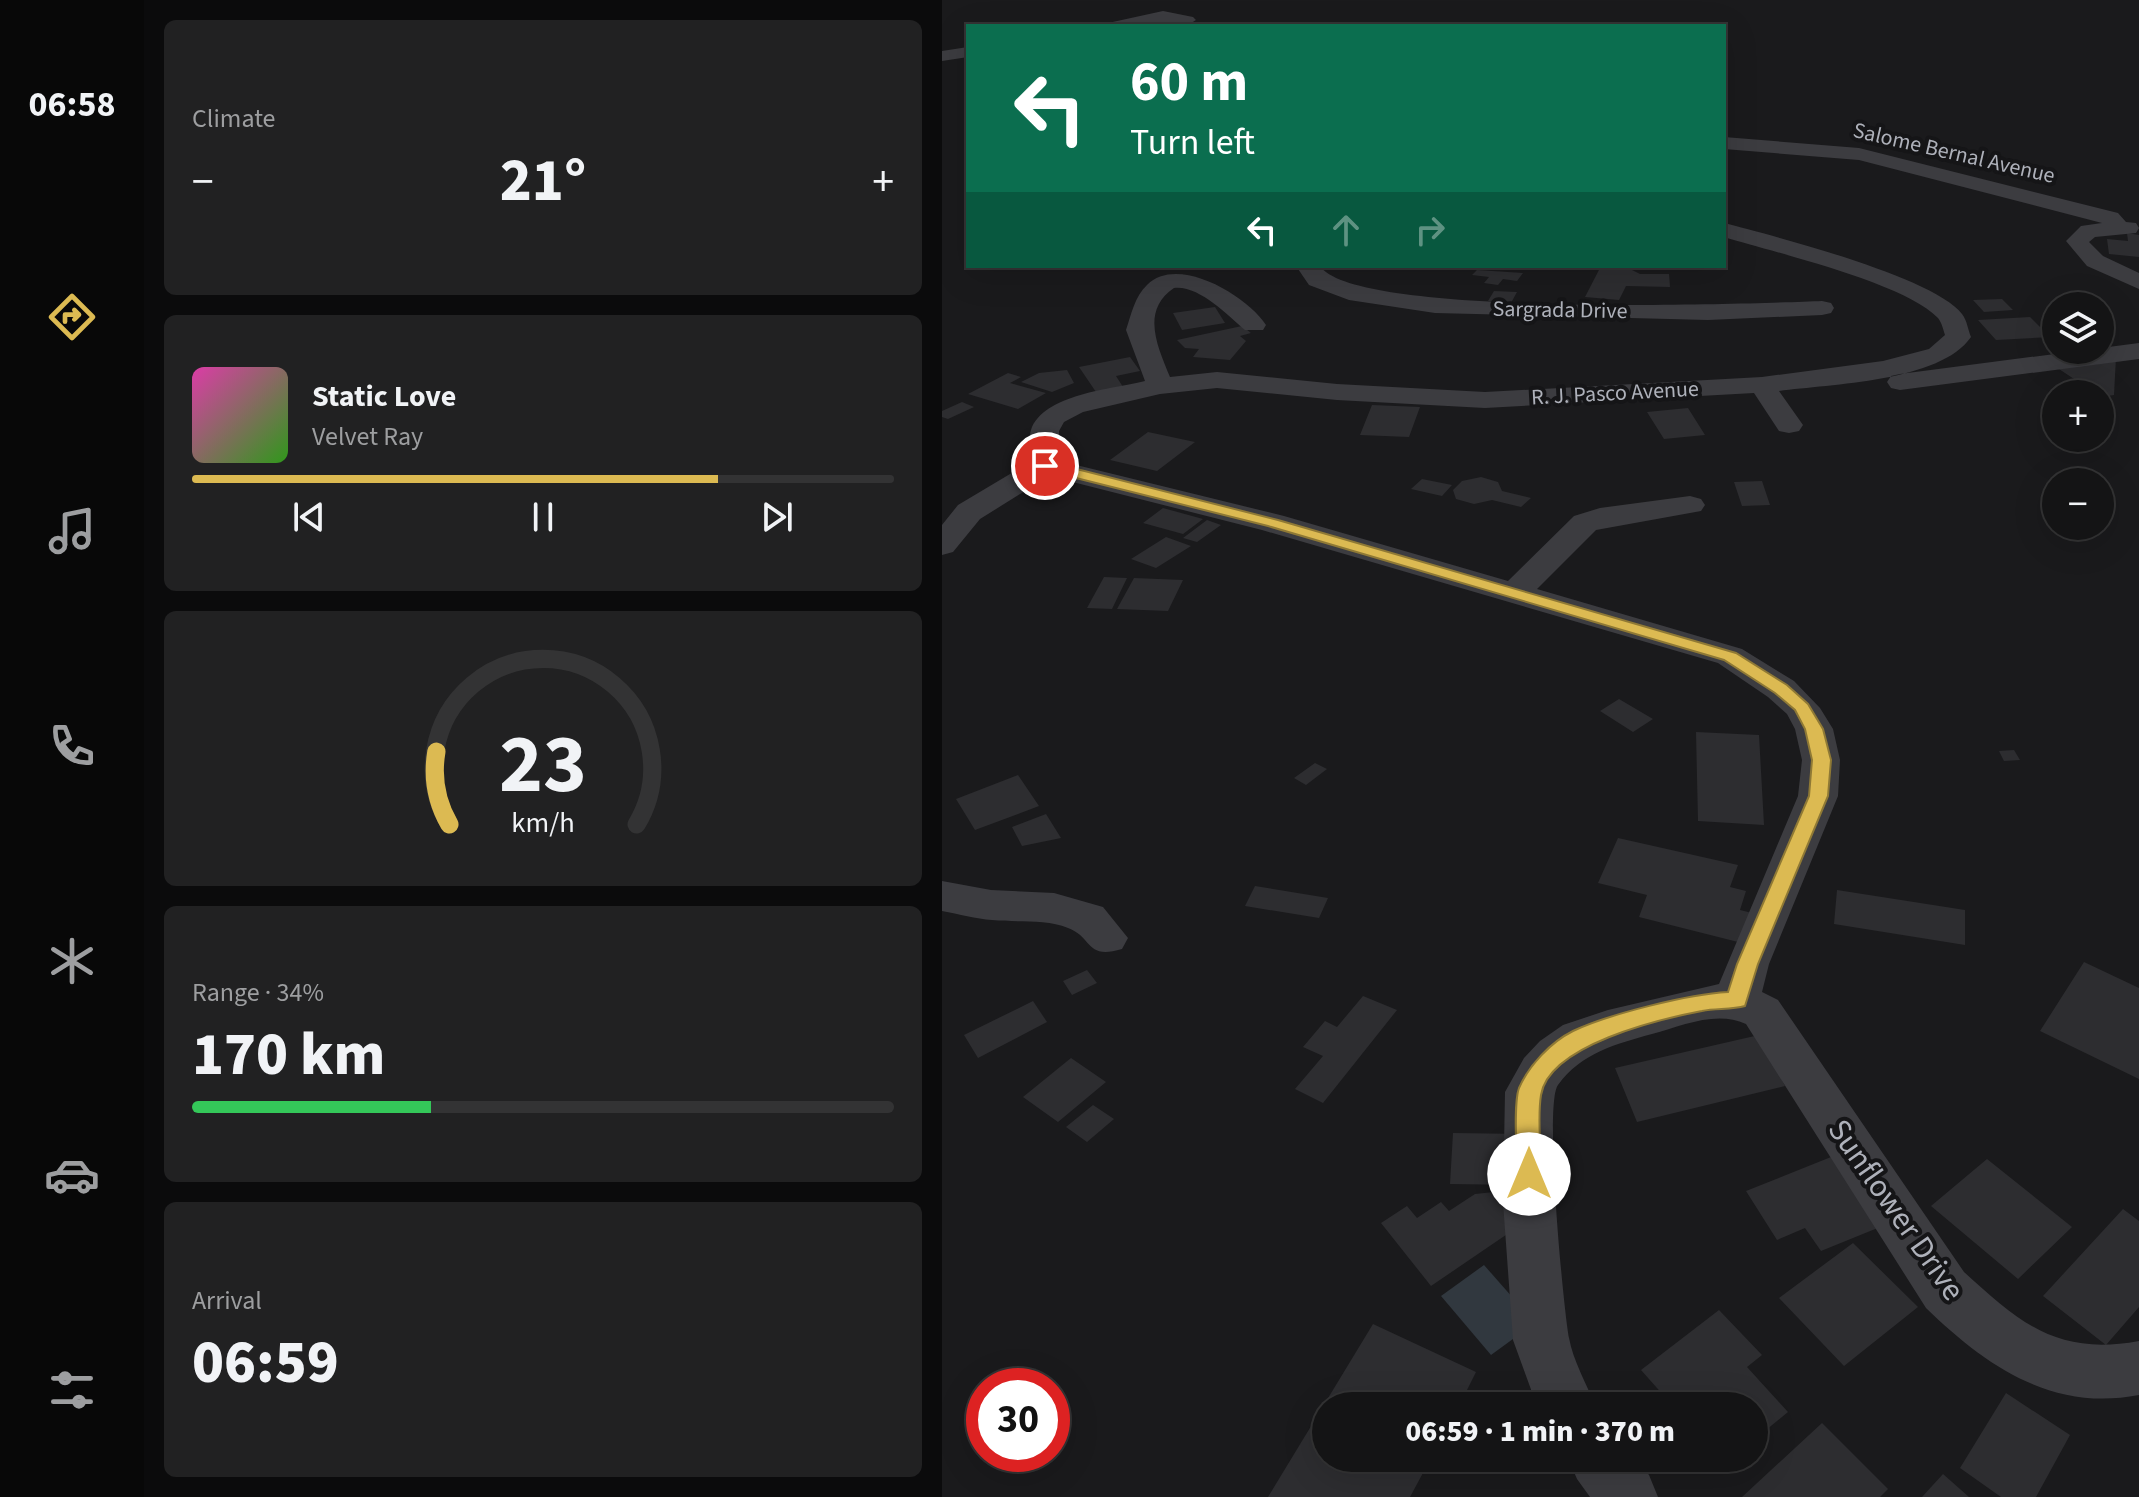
<!DOCTYPE html>
<html lang="en">
<head>
<meta charset="utf-8">
<style>
	:root { --surface:#141415; --page:#212122; --text:#f1f3f6; --muted:#9d9ea0; --line:#333334; --accent:#dcba52 }
	body { margin:0; font-family:"Source Sans 3",sans-serif; background:var(--page); color:var(--text); height:100vh; display:flex; flex-direction:column; font-size:30px; white-space:nowrap }
	* { box-sizing:border-box; margin:0 }
	p { font-size:26px; color:var(--muted) }
	.icon { flex:none; width:44px; height:44px; fill:none; stroke:currentColor; stroke-width:2; stroke-linecap:round; stroke-linejoin:round }
	.map { position:relative; flex:1; overflow:hidden }
	.panel { display:flex; flex-direction:column; gap:20px; padding:20px; background:#0b0b0c; width:798px }
	.panel>* { flex:none }
	.guide { position:absolute; left:24px; top:24px; width:760px; height:244px; border-radius:0px; box-shadow:0 8px 32px #0002,0 0 0 2px var(--line); background:#0b6e4f; color:#fff; overflow:hidden }
	.buttons { position:absolute; left:1100px; top:292px; display:grid; gap:16px }
	.buttons a { display:grid; place-items:center; width:72px; height:72px; border-radius:50%; background:var(--surface); box-shadow:0 8px 32px #0002,0 0 0 2px var(--line); font-size:40px }
	.speed { position:absolute; left:24px; top:1368px; display:flex; gap:16px; font-size:40px; font-weight:700; text-align:center }
	.speed>* { display:grid; place-content:center; width:104px; height:104px; border-radius:50%; background:var(--surface); box-shadow:0 8px 32px #0002,0 0 0 2px var(--line); line-height:1 }
	.speed .limit { border:12px solid #d22; background:#fff; color:#111 }
	.pin { position:absolute; display:grid; place-items:center; width:68px; height:68px; color:#fff; margin:-34px; border:4px solid #fff; border-radius:50%; box-shadow:0 2px 8px #0007 }
	.me { position:absolute; width:88px; margin:-44px; rotate:0deg; stroke-linejoin:round; filter:drop-shadow(0 0 6px #0008) }
	.turn { display:flex; align-items:center; gap:28px; height:168px; padding:0 32px; font-size:36px }
	.turn .icon { width:104px; height:104px; stroke-width:2.5 }
	.turn b { display:block; font-size:56px; line-height:68px }
	.lanes { display:flex; align-items:center; height:76px; padding:0 32px; background:#0003; justify-content:center; gap:40px; direction:ltr }
	.lanes .off { opacity:.35 }
	.big { font-size:60px; font-weight:800; line-height:1.1 }
	.panel .widget { flex:1; display:flex; flex-direction:column; justify-content:center; gap:12px; min-width:0; padding:0 28px; border-radius:12px; background:var(--page) }
	.panel .dial { align-items:center; gap:0 }
	.dial svg { height:208px; overflow:visible; fill:none; stroke:var(--line); stroke-width:7; stroke-linecap:round; text-anchor:middle }
	.dial text { fill:var(--text); stroke:none }
	.song { display:flex; align-items:center; gap:24px }
	.cover { width:96px; height:96px; border-radius:12px; background:linear-gradient(135deg,hsl(320 70% 55%),hsl(110 70% 35%)) }
	.played { height:8px; border-radius:4px; background:linear-gradient(90deg,var(--accent) 75%,var(--line) 75%) }
	.keys { display:flex; justify-content:space-around; direction:ltr }
	.heat { display:flex; justify-content:space-between; align-items:center; font-size:44px; direction:ltr }
	.charge { height:12px; border-radius:6px; background:linear-gradient(90deg,#34c759 34%,var(--line) 0) }
	.trip { position:absolute; left:370px; top:1392px; width:456px; height:80px; border-radius:40px; background:var(--surface); box-shadow:0 8px 32px #0002,0 0 0 2px var(--line); font-weight:800; line-height:80px; text-align:center }
	main { display:flex; flex:1; min-height:0 }
	.tab-bar { display:flex; flex-direction:column; width:144px; justify-content:space-around; align-items:center; background:#080808; color:var(--muted) }
	.tab-bar .icon { width:56px; height:56px }
	.tab-bar .current { color:var(--accent) }
	.tab-bar b { font-size:36px; color:var(--text) }
	.map>svg:first-child { display:block }
	.water { fill:#31383f }
	.building { fill:#2d2d30 }
	.lines { fill:none; stroke-linecap:round; stroke-linejoin:round }
	.street { fill:#3c3c40; fill-rule:evenodd }
	.route { fill:#dcba52; stroke:#8f7935; stroke-width:2 }
	.labels { text-anchor:middle; dominant-baseline:central; stroke-width:8; stroke-linejoin:round; paint-order:stroke }
	.far-street-label { font-size:22px; fill:#aeb1ba; stroke:#151517 }
	.near-street-label { font-size:32px; fill:#aeb1ba; stroke:#151517 }
</style>
</head>
<body>
<main>
<nav class="tab-bar">
<b>06:58</b>
<svg class="icon current" aria-label="directions" viewBox="0 0 24 24"><path d="M12 3l9 9-9 9-9-9zM9 14v-3h6M13 9l2 2-2 2"/></svg>
<svg class="icon" aria-label="music" viewBox="0 0 24 24"><path d="M9 18V5l10-2v13"/><circle cx="6" cy="18" r="3"/><circle cx="16" cy="16" r="3"/></svg>
<svg class="icon" aria-label="phone" viewBox="0 0 24 24"><path d="M5 4h4l2 5-3 2q2 4 5 5l2-3 5 2v4C11 20 4 13 5 4z"/></svg>
<svg class="icon" aria-label="climate" viewBox="0 0 24 24"><path d="M12 3v18M4 7l16 10M4 17L20 7"/></svg>
<svg class="icon" aria-label="car" viewBox="0 0 24 24"><path d="M5 17H2v-5l4-1 3-4h7l3 4 3 1v5h-3M9 17h6M6 11h13"/><circle cx="7" cy="17" r="2"/><circle cx="17" cy="17" r="2"/></svg>
<svg class="icon" aria-label="filters" viewBox="0 0 24 24"><path d="M4 7h16M4 17h16"/><circle cx="9" cy="7" r="2"/><circle cx="15" cy="17" r="2"/></svg>
</nav>
<section class="panel">
<div class="widget"><p>Climate</p>
<div class="heat"><a>−</a><b class="big">21°</b><a>+</a></div>
</div>
<div class="widget">
<div class="song"><i class="cover"></i><div><b>Static Love</b><p>Velvet Ray</p></div></div>
<div class="played"></div>
<div class="keys"><svg class="icon" aria-label="previous" viewBox="0 0 24 24"><path d="M18 5L8 12l10 7zM5 5v14"/></svg><svg class="icon" aria-label="pause" viewBox="0 0 24 24"><path d="M8 5v14M16 5v14"/></svg><svg class="icon" aria-label="next" viewBox="0 0 24 24"><path d="M6 5l10 7-10 7zM19 5v14"/></svg></div>
</div>
<div class="widget dial"><svg viewBox="0 0 100 80">
<path d="M14 69A42 42 0 1 1 86 69"/>
<path d="M14 69A42 42 0 0 1 9 41" stroke="#dcba52"/>
<text x="50" y="56" font-size="32" font-weight="700">23</text>
<text x="50" y="72" font-size="11">km/h</text>
</svg></div>
<div class="widget"><p>Range · 34%</p><b class="big">170 km</b><div class="charge"></div></div>
<div class="widget"><p>Arrival</p><b class="big">06:59</b></div>
</section>
<div class="map">
<svg width="1197" height="1497" viewBox="0 0 1197 1497">
	<rect width="100%" height="100%" fill="#1a1a1c"/>
	<!-- water -->
	<path class="water" d="M542,1265L593,1323L549,1355L499,1296Z"/>
	<!-- building -->
	<path class="building" d="M1185,233L1197,235V257L1167,254L1165,239L1186,241Z
		M659,266H682L698,274H727L728,287L684,286L677,300L643,297Z
		M535,270L581,273L575,281L561,279L556,285L542,283L547,277L530,275Z
		M552,291L575,292L569,303L546,301Z
		M1060,299L1071,310L1042,312L1031,300Z
		M273,307L283,323L240,330L231,313Z
		M1088,317L1108,337L1054,340L1036,320Z
		M300,326L309,333L298,336L304,341L288,360L251,357L257,349L243,348L235,340Z
		M188,357L198,371L174,376L181,387L154,392L137,367Z
		M1174,357L1172,395L1159,397L1111,365L1126,362L1133,367Z
		M125,370L132,383L110,392L79,382L97,373Z
		M66,373L79,377L68,383L104,393L76,409L26,394Z
		M20,402L32,407L6,419L0,417V411Z
		M430,405L478,407L467,437L418,435Z
		M746,408L763,435L722,439L705,412Z
		M206,432L253,442L215,471L168,460Z
		M539,477L556,482L560,491L589,498L579,507L550,500L532,504L514,499L511,490L520,481Z
		M480,479L510,485L500,496L469,489Z
		M820,481L828,505L800,506L792,482Z
		M221,508L261,519L241,534L201,523Z
		M265,520L279,525L255,542L241,538Z
		M224,537L249,546L214,568L189,559Z
		M162,577L185,578L170,609L145,608Z
		M192,578L241,580L226,611L175,609Z
		M677,699L711,719L691,732L658,711Z
		M754,732L817,735L822,825L756,821Z
		M1072,750L1078,760L1062,761L1057,751Z
		M373,763L385,769L364,785L352,778Z
		M76,775L97,806L33,830L14,799Z
		M104,814L119,838L80,846L70,827Z
		M676,838L796,865L788,887L804,891L798,910L810,913L800,943L697,917L705,895L656,883Z
		M313,886L386,898L377,918L303,906Z
		M895,890L1023,910V945L892,924Z
		M1142,962L1197,988V1079L1098,1031Z
		M145,970L155,983L130,995L121,981Z
		M421,996L455,1010L381,1103L353,1089L381,1056L361,1047L383,1021L395,1027Z
		M91,1001L105,1022L36,1058L22,1035Z
		M817,1035L843,1086L695,1122L673,1068Z
		M129,1058L164,1082L116,1122L81,1097Z
		M151,1105L172,1119L145,1142L124,1127Z
		M511,1133L581,1134L579,1185L508,1184Z
		M894,1155L943,1225L879,1251L863,1228L835,1240L804,1191Z
		M1045,1159L1130,1227L1076,1279L989,1206Z
		M552,1192L580,1224L489,1286L439,1223L465,1206L475,1218L499,1202L507,1211L533,1194Z
		M1181,1209L1197,1221V1307L1164,1345L1101,1296Z
		M911,1243L976,1307L902,1366L837,1298Z
		M777,1310L820,1355L805,1367L846,1412L812,1440V1406H731L699,1370Z
		M431,1324L534,1372L517,1406H384V1458H489L468,1497H326Z
		M1064,1393L1128,1435L1094,1497H1059L1018,1468Z
		M880,1423L946,1489L938,1497H800Z
		M1001,1474L1027,1497H980Z"/>
	<g class="lines">
		<!-- street -->
		<path class="street" d="M221,11L251,17L254,20L246,25C218,20 192,26 164,26L166,23Z
			M26,47V57L0,61V51Z
			M782,137L917,148L1176,213L1184,222L1194,223L1197,228L1194,233L1153,237L1147,242L1161,256L1197,273V289L1145,266L1124,241L1139,226L1160,223L917,160L782,149Z
			M782,223C832,236 992,277 1020,314C1025,320 1026,330 1029,337C998,382 888,384 837,391L861,425L857,431L847,433L837,431L812,393L543,408L395,400L275,388L218,394L141,412L122,422L117,431L118,461L342,516L566,581L632,516L658,508L748,496L759,499L763,505L759,511L654,530L595,589L800,649L852,681L878,708L891,729L898,760L896,796L827,964L820,992L836,1000L1022,1272C1079,1324 1116,1356 1197,1341V1395C1110,1412 1044,1366 984,1308L804,1024C774,1010 740,1026 710,1034C674,1044 639,1053 616,1085C602,1103 621,1305 627,1338C631,1361 645,1384 653,1406H595L571,1340L561,1202L563,1092L582,1058L598,1041L621,1025L666,1010L777,984L856,796L860,760L853,729L845,714L826,697L776,663L320,530L107,476L38,519L11,552L0,555V525L16,505L88,462C89,453 86,439 89,430C101,394 171,389 203,381L184,330C189,315 193,296 205,285C236,254 305,296 324,325L321,330H303C285,315 257,285 232,288C198,311 216,347 228,377L275,372L395,384L543,392L820,377L941,361L987,349L1003,335C1001,329 1000,323 996,318C961,282 834,253 782,237Z
			M354,266H378C412,318 806,304 880,301L889,303L892,308L889,313L880,315L766,320L493,313L407,300L367,285Z
			M1197,343V359L958,390L949,388L945,382L949,376L958,374Z
			M0,881L49,890L112,893L161,907L186,938L180,949C143,960 151,937 126,928C103,918 75,923 50,920C34,919 17,914 0,911Z
			M626,1458H693L707,1475L716,1497H648L635,1479Z"/>
	</g>
	<!-- route -->
	<path class="route" d="M103,461L336,520L794,653L845,685L866,704L881,729L889,760L886,796L816,964L803,1006C789,1010 774,1008 760,1011C718,1019 607,1045 599,1095C595,1120 599,1149 600,1174L596,1182L587,1185L579,1182L575,1174C575,1155 571,1104 577,1088C587,1065 609,1042 631,1031C667,1014 747,994 786,992L795,964L867,796L870,760L863,729L853,710L833,693L782,660L326,526L98,469L96,466Z"/>
	<g class="labels">
		<!-- far-street labels -->
		<g class="far-street-label">
			<text transform="translate(1012 153) rotate(13)">Salome Bernal Avenue</text>
			<text transform="translate(618 310) rotate(1)">Sargrada Drive</text>
			<text transform="translate(673 393) rotate(-3)">R. J. Pasco Avenue</text>
		</g>
		<!-- near-street labels -->
		<g class="near-street-label">
			<text transform="translate(954 1210) rotate(55)">Sunflower Drive</text>
		</g>
	</g>
</svg>
<div class="buttons">
<a><svg class="icon" aria-label="layers" viewBox="0 0 24 24"><path d="M12 4l9 5-9 5-9-5zM3 14l9 5 9-5"/></svg></a>
<a>+</a>
<a>−</a>
</div>
<div class="speed"><div class="limit">30</div></div>
<div class="pin" style="left:103px;top:466px;background:#d93025"><svg class="icon" aria-label="arrive" viewBox="0 0 24 24"><path d="M6 21V4h12l-3 4 3 4H6"/></svg></div>
<svg class="me" style="left:587px;top:1174px" viewBox="-20 -20 40 40"><circle r="19" fill="#fff"/><path d="M0-13L10 11 0 6-10 11z" fill="#dcba52"/></svg>
<div class="trip">06:59 · 1 min · 370 m</div>
<div class="guide">
<div class="turn"><svg class="icon" aria-label="left" viewBox="0 0 24 24"><path d="M17 20v-9H6M10 6l-5 5 5 5"/></svg><div><b>60 m</b>Turn left</div></div>
<div class="lanes"><svg class="icon" aria-label="left" viewBox="0 0 24 24"><path d="M17 20v-9H6M10 6l-5 5 5 5"/></svg><svg class="icon off" aria-label="ahead" viewBox="0 0 24 24"><path d="M12 20V5M6 11l6-6 6 6"/></svg><svg class="icon off" aria-label="right" viewBox="0 0 24 24"><path d="M7 20v-9h11M14 6l5 5-5 5"/></svg></div>
</div>
</div>
</main>
</body>
</html>
